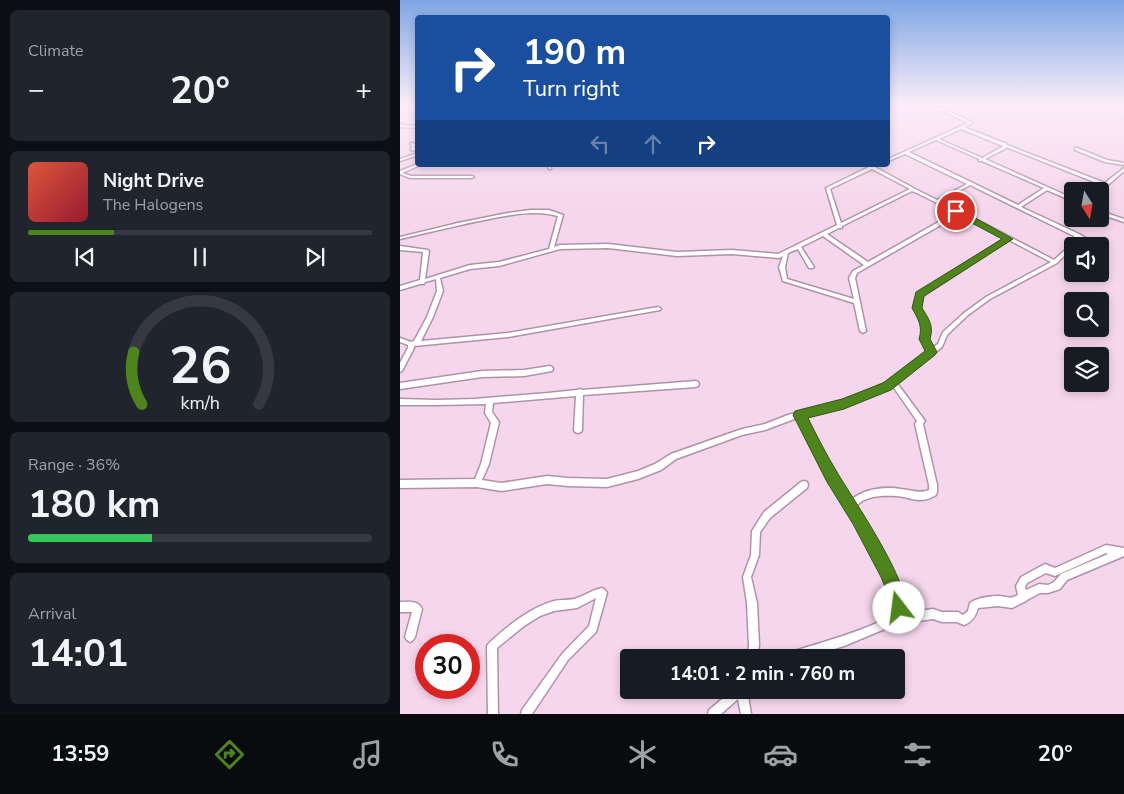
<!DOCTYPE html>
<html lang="en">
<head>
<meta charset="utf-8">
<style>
	:root { --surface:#171b24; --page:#20242c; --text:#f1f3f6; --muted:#9ea1a6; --line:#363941; --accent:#4e841c }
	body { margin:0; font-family:"Nunito Sans",sans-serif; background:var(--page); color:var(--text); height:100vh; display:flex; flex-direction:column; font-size:19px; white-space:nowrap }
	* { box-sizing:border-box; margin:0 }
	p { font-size:16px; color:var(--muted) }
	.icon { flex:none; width:28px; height:28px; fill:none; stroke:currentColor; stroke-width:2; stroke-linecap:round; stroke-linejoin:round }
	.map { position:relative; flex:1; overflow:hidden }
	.details { display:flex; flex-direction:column; gap:10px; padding:10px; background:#0d0f14; width:400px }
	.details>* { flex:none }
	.banner { position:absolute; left:15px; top:15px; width:475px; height:152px; border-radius:5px; box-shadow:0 2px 8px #0003; background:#1a4fa0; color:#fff; overflow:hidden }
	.needle { width:32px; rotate:169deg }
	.tools { position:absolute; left:664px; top:182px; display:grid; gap:10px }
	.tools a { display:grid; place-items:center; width:45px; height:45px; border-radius:5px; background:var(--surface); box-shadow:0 2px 8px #0003; font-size:25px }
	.speed { position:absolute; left:15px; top:634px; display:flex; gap:10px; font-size:25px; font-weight:700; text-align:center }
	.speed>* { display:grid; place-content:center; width:65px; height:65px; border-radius:50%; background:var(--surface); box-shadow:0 2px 8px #0003; line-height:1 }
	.speed .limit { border:8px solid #d22; background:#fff; color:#111 }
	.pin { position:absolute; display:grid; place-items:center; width:42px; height:42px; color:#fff; margin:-21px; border:2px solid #fff; border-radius:50%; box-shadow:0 1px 5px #0007 }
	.me { position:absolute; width:55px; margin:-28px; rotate:345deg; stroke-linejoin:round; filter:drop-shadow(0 0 4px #0008) }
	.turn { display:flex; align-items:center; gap:18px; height:105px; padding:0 25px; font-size:22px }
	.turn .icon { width:65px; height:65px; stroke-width:2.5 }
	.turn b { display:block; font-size:35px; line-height:42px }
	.lanes { display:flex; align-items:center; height:48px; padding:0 25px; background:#0003; justify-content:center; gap:25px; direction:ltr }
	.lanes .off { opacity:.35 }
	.big { font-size:38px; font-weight:700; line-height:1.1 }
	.details .tile { flex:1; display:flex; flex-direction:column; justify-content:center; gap:8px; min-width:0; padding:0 18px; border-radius:8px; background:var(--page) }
	.details .dial { align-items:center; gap:0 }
	.dial svg { height:130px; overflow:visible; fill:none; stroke:var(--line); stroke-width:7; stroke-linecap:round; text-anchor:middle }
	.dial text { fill:var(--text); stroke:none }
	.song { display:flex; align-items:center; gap:15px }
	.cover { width:60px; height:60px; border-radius:8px; background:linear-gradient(135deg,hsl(10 70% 55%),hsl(350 70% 35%)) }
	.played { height:5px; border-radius:2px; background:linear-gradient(90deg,var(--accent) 25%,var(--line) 25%) }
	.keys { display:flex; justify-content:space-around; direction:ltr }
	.heat { display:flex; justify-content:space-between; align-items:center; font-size:28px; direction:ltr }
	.charge { height:8px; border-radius:4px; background:linear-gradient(90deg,#34c759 36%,var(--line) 0) }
	.trip { position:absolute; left:220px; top:649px; width:285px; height:50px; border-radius:5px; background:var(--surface); box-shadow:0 2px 8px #0003; font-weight:700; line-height:50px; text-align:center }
	.tab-bar { display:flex; height:80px; justify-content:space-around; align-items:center; background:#090b0e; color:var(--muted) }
	.tab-bar .icon { width:35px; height:35px }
	.tab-bar .selected { color:var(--accent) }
	.tab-bar b { font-size:22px; color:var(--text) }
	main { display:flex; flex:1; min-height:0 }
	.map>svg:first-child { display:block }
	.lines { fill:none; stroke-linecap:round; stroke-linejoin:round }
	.minor-casing { stroke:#b092a8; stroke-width:3 }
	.minor { fill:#fff; fill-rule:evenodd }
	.route { fill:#4e841c; stroke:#335612 }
</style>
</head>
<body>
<main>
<section class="details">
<div class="tile"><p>Climate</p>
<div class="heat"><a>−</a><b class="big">20°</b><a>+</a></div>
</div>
<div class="tile">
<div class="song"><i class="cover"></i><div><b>Night Drive</b><p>The Halogens</p></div></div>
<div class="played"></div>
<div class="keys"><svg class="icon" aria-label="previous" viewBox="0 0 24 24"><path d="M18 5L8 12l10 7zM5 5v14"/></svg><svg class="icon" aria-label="pause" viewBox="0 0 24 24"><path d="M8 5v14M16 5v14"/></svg><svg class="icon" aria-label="next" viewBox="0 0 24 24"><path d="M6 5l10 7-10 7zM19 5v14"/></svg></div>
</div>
<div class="tile dial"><svg viewBox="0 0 100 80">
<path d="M14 69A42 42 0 1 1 86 69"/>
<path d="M14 69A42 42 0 0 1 9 37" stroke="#4e841c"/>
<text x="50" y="56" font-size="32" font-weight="700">26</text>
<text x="50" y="72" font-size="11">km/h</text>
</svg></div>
<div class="tile"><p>Range · 36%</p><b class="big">180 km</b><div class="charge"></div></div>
<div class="tile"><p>Arrival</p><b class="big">14:01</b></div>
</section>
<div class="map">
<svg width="724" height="714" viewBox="0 0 724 714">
	<rect width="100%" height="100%" fill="#f6d6ed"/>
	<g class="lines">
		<defs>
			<path id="minor" d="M521,105C537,105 559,115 573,123L564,127L604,143H606L607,145L705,183L724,168V171L700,192L696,191L702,185L606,147L605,149L585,159L672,198V200H670L647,190L621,207L679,234L694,243V244H690L679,239L678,242L674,246H672V248L657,263L590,299L568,315L547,335L542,347L497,383L525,421L523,424L537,485V492L536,495C531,498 526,500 520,500C512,500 504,496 496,496C485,495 460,496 456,508C470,530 509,589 502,613L533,609L542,612H558L563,615L568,611L570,603C577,598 589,596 598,596C607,596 609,600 618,595L616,586L621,577L645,564L655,568L706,545L724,548V556L667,580L660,589L648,593H640L627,600L626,601L612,608L598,606L578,608C576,616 572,622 564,625L557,622H542L533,619L496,624L492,626L444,646L405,658H382L384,655L387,653C404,648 487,625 493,612C503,592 441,501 429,480C417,460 408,439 397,418L365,430L342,435L276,459L261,470L238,479L207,487L168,486L147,484L101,491L77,487L0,488V480L75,479L81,464L91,423L85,413L86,404L37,405H0V399L37,400L74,399L148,393L177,390L180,389L182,390L296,381L298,382L299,384L298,386L296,387L183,395L182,430L181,432L178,433L175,432L174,430L176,396L93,403L92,412L99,422L89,464L82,480L101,483L147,476L168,478L207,479L238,471L255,464L271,454L342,429L365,424L388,415L449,399L491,380L528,351L522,339V325L514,308L518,294L605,238L557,213L553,218L457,273L455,278L466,331L463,333L460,331L454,303L383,281L379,267L383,256L379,258L332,254L277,256L208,248L160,249L99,266L70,269L40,278L43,291L33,317L21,341L108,333L258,307L260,308L261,309L260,310L108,337L14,346V348L2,371L0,372V363L8,348V345L0,342V338L11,342L14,341L27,317L37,291L36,279L25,282L24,284H20L0,290V286L20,280L23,252L0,250V246L28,250L29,251L25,279L70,265L99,262L149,249L158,216C138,210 115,214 94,218C62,224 31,232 0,239V237L58,223L108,213L131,210H149L163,215L154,247L160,245L208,244L277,252L332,250L378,254L437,225L426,188L471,166L479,165L475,167L517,190L537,200L567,184L505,154L488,161V159L568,123L547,113ZM561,129L603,146L602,147L582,158L539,139ZM536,140L579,159V161H582L644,188L618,205L509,152ZM472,169L510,189L441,223L430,189ZM570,185L674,236V242L654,260L541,201ZM512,191L517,193L553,211L549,216L468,262L427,234L439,228H442V226ZM423,236L464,265L453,271L449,278L454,299L387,279L385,267L388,253L398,249L409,268H413L414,267L401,247ZM609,240L651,262L586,297L564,313L543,332L538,344L532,348L528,339V325L520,308L523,296ZM492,385L517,421L515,424L529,485V490C520,494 511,490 501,489C485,486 463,489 451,500L434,473L404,417L452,403ZM706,553L708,554L661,574L654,582L648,585L639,584L626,590L625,587L627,583L646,573L655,576Z
				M0,125L18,126V128L0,127Z
				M11,143L15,144L14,148L18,149V151L11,150L12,145L10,144Z
				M675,148H677L707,160L724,163V165L705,162L675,150Z
				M18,153V155L0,161V159Z
				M18,164V165H20L2,173L11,176H72L74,177L72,178H10L0,174V171Z
				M147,165H151V169H149Z
				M700,211L724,219V222L700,214Z
				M150,366L152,367L153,369L152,371L124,376L82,377L0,389V383L82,371L124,370Z
				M404,481L407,482L408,485L407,488L370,518L360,532L359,555L351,577L357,603L359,645L357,658H347L349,645L347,603L343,577L351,555L352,531L364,512L401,482Z
				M202,588L205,590L207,593L196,632L168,660L132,714H121L122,710L162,654L189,626L196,598L177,608L154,611L140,616L124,626L97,648L98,714H88L87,646L89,643C108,626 129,608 154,601C161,599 170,601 177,598C186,595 192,590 202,588Z
				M0,602C8,602 18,600 22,609L15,637L13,640L10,642L7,640L5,637L12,612H0Z
				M333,690H347L351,714H341L338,699L321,714H308L309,710Z"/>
		</defs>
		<!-- minor casing -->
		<use href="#minor" class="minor-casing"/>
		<!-- minor -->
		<use href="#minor" class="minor"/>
	</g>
	<!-- sky -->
	<linearGradient id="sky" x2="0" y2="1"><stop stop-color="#7ea6e5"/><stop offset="0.51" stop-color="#fbedf7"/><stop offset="1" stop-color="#fbedf7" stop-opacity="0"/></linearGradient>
	<rect width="724" height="205" fill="url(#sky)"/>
	<!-- route -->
	<path class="route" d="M553,209H559L613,239L524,296L522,308C529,319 534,326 530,339L537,352L535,355L491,390L444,409L408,418C417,436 426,454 437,472C452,498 515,588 505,614L499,617L493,614L488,594L481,577L453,524L427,482L393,415L395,411L442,399L483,383L525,351L519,339C523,326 518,319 512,308L516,292L602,239L553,213Z"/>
</svg>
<div class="tools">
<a><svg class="needle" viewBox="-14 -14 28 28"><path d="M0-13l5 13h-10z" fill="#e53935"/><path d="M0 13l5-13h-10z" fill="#9ea1a6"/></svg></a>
<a><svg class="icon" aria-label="sound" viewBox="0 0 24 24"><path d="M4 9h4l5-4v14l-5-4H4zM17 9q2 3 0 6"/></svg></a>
<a><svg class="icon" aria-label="search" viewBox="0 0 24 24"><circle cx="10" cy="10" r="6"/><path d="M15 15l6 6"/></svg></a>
<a><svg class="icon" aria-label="layers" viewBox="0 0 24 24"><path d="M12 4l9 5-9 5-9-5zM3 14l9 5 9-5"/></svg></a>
</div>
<div class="speed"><div class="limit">30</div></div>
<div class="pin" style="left:556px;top:211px;background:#d93025"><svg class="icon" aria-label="arrive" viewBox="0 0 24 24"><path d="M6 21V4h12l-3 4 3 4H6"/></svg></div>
<svg class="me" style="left:499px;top:608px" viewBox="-20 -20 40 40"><circle r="19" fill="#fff"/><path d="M0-13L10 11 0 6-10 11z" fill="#4e841c"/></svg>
<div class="trip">14:01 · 2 min · 760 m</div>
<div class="banner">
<div class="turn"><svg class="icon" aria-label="right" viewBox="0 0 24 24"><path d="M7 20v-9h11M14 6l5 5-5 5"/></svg><div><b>190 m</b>Turn right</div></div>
<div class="lanes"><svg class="icon off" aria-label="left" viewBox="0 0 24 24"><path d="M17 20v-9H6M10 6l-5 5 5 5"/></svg><svg class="icon off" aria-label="ahead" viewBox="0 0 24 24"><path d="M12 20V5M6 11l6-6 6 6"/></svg><svg class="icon" aria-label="right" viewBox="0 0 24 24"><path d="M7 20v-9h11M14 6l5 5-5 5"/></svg></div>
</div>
</div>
</main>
<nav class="tab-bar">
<b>13:59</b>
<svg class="icon selected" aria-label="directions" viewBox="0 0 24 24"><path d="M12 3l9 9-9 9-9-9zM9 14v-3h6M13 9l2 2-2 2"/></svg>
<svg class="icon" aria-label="music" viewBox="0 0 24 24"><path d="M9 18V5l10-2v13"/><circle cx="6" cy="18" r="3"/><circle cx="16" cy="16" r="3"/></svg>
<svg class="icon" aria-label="phone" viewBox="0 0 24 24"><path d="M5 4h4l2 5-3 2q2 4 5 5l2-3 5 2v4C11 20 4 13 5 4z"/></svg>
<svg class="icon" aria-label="climate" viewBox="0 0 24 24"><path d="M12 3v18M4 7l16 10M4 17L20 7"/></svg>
<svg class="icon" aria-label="car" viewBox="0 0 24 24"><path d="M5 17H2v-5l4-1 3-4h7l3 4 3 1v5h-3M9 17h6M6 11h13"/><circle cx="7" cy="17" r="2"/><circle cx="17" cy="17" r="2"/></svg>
<svg class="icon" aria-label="filters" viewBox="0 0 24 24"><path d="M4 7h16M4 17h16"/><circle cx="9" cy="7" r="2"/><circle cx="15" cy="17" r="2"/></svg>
<b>20°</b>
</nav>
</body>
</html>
